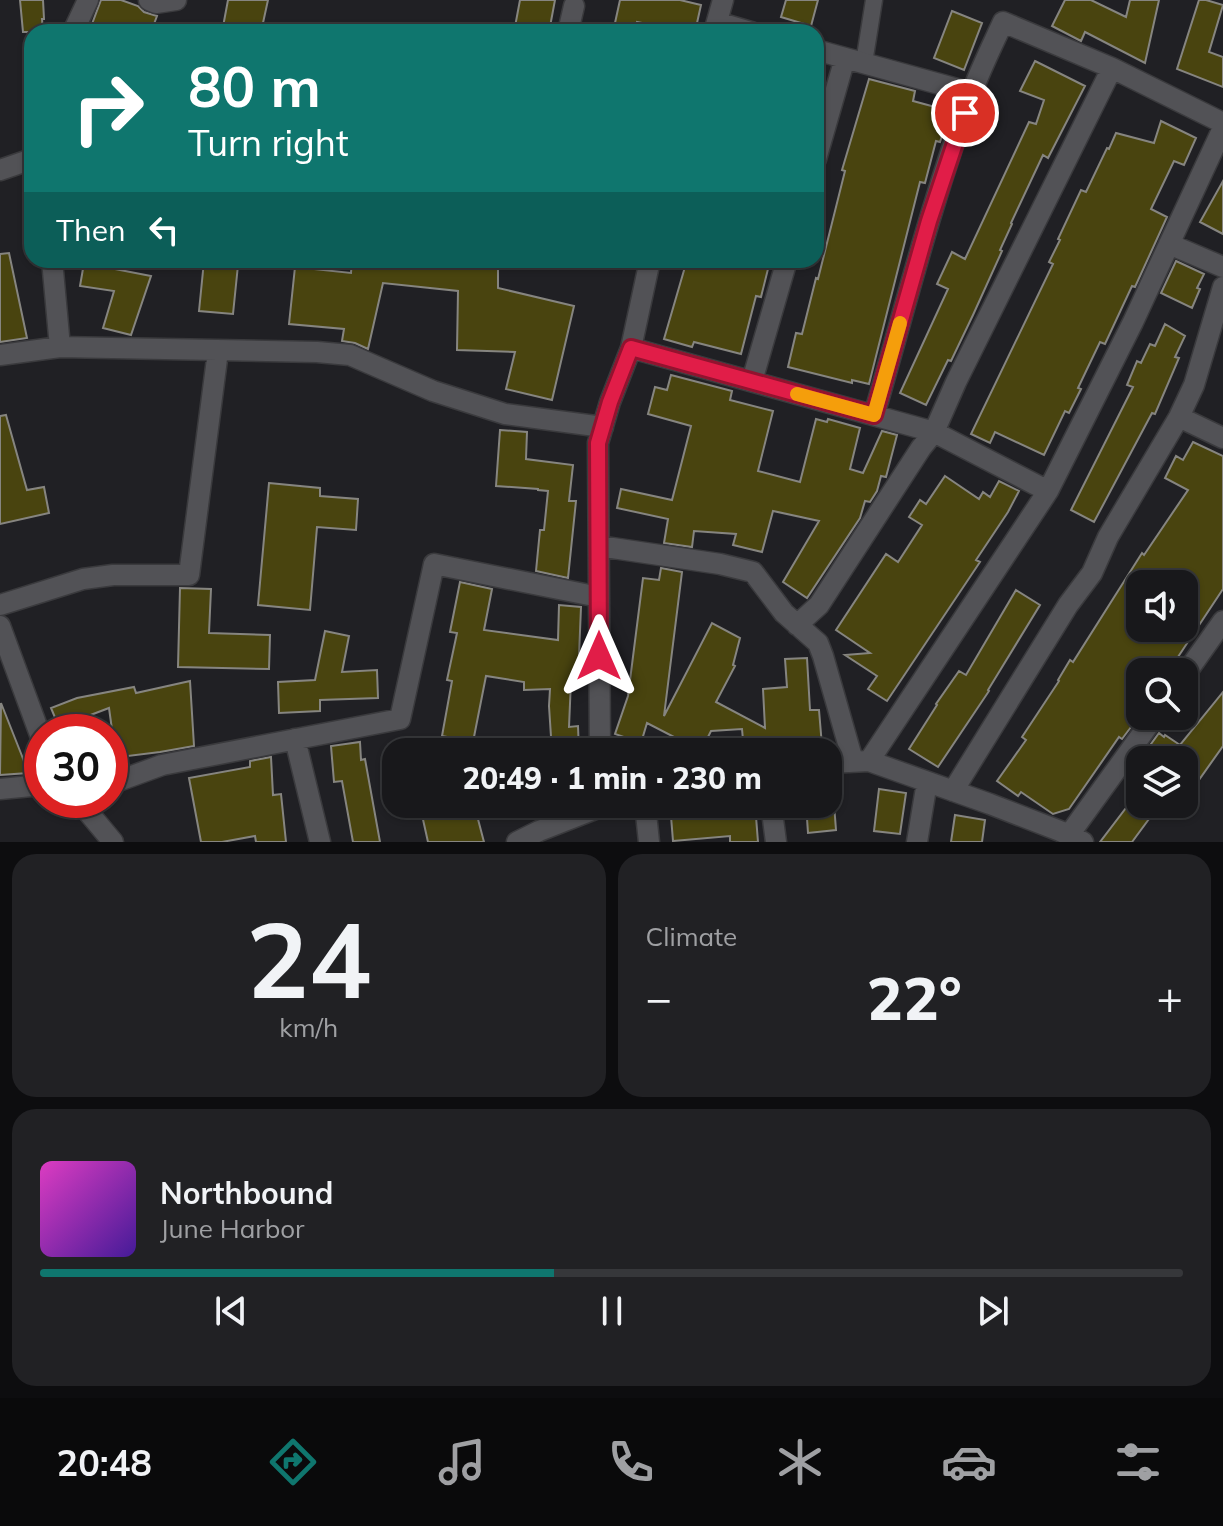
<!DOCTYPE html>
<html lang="en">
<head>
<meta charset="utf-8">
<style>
	:root { --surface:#18181b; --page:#212124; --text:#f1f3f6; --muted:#9fa0a3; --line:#36373a; --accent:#0f766e }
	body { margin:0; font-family:Mulish,sans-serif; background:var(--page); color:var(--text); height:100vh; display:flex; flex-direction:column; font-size:30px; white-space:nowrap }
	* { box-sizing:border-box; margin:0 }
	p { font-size:26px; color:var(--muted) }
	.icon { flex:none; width:44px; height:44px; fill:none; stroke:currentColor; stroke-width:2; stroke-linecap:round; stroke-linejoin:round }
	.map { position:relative; height:842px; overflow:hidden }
	.sheet { display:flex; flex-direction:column; gap:12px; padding:12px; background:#0d0d0f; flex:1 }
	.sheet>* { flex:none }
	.banner { position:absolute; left:24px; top:24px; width:800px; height:244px; border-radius:24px; box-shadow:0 2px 6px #0004,0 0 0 2px var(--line); background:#0f766e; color:#fff; overflow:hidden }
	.fabs { position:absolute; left:1126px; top:570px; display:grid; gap:16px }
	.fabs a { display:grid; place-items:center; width:72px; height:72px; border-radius:16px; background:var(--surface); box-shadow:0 2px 6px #0004,0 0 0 2px var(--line); font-size:40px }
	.speed { position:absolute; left:24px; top:714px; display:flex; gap:16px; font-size:40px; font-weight:700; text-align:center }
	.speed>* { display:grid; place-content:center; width:104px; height:104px; border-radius:50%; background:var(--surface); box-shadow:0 2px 6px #0004,0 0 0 2px var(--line); line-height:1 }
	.speed .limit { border:12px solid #d22; background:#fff; color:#111 }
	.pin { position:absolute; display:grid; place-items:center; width:68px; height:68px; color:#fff; margin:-34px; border:4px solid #fff; border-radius:50%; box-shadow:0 2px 8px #0007 }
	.me { position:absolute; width:88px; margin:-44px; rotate:0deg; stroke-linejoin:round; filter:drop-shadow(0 0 6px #0008) }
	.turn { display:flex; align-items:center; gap:28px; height:168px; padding:0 32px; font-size:36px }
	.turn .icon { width:104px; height:104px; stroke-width:2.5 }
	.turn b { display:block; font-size:56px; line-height:68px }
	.then { display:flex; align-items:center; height:76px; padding:0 32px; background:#0003; gap:16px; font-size:30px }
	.big { font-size:60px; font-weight:800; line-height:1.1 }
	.sheet .card { flex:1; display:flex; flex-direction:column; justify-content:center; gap:12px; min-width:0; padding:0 28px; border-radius:24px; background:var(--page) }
	.sheet .dial { align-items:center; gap:0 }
	.dial b { font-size:104px; line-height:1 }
	.song { display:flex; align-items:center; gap:24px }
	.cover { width:96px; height:96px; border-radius:12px; background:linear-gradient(135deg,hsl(310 70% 55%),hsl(260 70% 35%)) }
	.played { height:8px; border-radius:4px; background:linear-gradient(90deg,var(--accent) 45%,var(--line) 45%) }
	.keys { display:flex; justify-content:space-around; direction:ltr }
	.heat { display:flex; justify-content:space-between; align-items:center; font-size:44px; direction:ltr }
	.sheet .tiles { flex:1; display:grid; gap:12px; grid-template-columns:1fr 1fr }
	.card:last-child { grid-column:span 2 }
	.trip { position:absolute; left:382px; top:738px; width:460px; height:80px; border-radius:24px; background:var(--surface); box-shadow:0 2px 6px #0004,0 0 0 2px var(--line); font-weight:800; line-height:80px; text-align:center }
	.dock { display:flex; height:128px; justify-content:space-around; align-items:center; background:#0a0a0b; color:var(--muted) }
	.dock .icon { width:56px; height:56px }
	.dock .selected { color:var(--accent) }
	.dock b { font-size:36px; color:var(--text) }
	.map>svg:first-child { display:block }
	.building { fill:#49440f; stroke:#868580; stroke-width:2; fill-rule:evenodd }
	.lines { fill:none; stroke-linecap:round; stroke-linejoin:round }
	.pedestrian-casing { stroke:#3a3a3d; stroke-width:19 }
	.minor-casing { stroke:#3a3a3d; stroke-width:23 }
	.pedestrian { stroke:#525256; stroke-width:16 }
	.minor { stroke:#525256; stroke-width:20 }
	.route-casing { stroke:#92132f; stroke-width:20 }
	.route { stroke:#e11d48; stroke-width:14 }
	.slow { stroke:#f59e0b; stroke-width:14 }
</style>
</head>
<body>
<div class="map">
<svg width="1223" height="842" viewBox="0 0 1223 842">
	<rect width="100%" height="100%" fill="#202024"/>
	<!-- building -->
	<path class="building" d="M20,0H43L44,19H42L43,32H23Z
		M101,0H121L138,6L144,12L157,16L151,32H89Z
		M228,0H268L261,32H222Z
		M520,0H555L549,32H514Z
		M620,0H680L701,5L695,32H685L637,22L634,32H613Z
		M786,0H818L811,26L781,17Z
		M1065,0H1091L1126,17L1130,0H1159L1145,63L1085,32L1081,41L1052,26Z
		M1199,0H1206L1223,5L1209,52L1223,57V87L1177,69Z
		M952,11L982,23L964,70L934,58Z
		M1035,61L1085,86L1048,158L1043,155L1011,223L1012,224L1000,250L1002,251L973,315L951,361L948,360L926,405L900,393L948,289L937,284L952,252L965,259L1029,122L1036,124L1044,100L1020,91Z
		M869,79L915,91L913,101L950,111L940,142L936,141L925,183L920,182L869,384L852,380V383L788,367L796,333L802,334L816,278L818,279L845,171L842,170Z
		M1161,121L1196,138L1184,165L1174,161L1151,209L1167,217L1135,287L1132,286L1105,344L1100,342L1078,388L1081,389L1069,413L1065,411L1044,455L995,432L990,443L971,434L1053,264L1049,262L1060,240L1058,239L1081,190L1086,192L1107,148L1109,149L1116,133L1154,143Z
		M1223,181V234L1200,222Z
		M9,253L27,338L0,342V254Z
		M352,260H498V288L574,306L552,400L506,389L515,352L457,350L458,291L383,283L368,349L355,343L342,341L344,329L289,324L295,267L351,273Z
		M687,260H734L768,269L761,297L756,296L741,354L694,342L692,347L664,339Z
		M204,261L238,265L233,314L199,311Z
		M1176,261L1204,274L1197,288L1200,289L1192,308L1161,293Z
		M84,263L151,276L131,335L103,328L114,291L80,286Z
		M1165,324L1185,336L1175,357L1179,358L1155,414L1152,413L1094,522L1071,510L1133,387L1127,385L1137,361L1141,363L1150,344L1155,346Z
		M671,375L732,391L730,400L773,411L758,471L800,482L816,419L827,422L828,419L860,428L850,469L863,473L882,431L897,435L886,477L881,476L877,491L870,502L865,501L860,518L807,598L783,582L819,521L773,511L762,552L733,545L736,534L694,531L692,547L664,543L668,519L617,508L621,489L672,500L691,426L648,414L655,387L667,390Z
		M6,415L27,490L44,487L49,513L0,524V416Z
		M500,430L527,432L526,459L573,465L569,501H576L568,578L536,571L540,530H544L548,491L538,490V489L496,486Z
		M1193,442L1223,456V589L1168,672H1140V715L1122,739L1119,737L1069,809L1053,814L1021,792L1018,796L997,781L1026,740L1022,737L1059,681L1058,680L1070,660L1073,662L1142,553L1144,555L1188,490L1165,478L1176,456L1183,460ZM1140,584H1184V628H1140Z
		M945,476L979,499L983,492L990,497L999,481L1019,491L1008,512L976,560L980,562L887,701L868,689L877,676L845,655L870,653L836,630L886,554L898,562L922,525L909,517L920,500L926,504Z
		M269,483L320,488V496L358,499L356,530L317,527L310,610L258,605Z
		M661,568L682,572L664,716L712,623L740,638L733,665L735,666L716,702L765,728L763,689L787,687L785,659L807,658L810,710H819L822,746L744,751L742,729L711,731L701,751L647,723L641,743L615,734L628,696L643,578L659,580Z
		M460,582L492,589L484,630L558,640L559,605L581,607L578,680H571L569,727L578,726L579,752H552L549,706L550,689L524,690V682L486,676L473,742L442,736L452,681L447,680L457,633L450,632Z
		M180,588L211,589L209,633L270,635L269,669L178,667Z
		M1016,590L1040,605L988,690L989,691L938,767L909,749L937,705L936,704L959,671L966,675Z
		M325,631L349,636L342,672L377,670L378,698L320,700V711L279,713L278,682L315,680Z
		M190,681L194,746L160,752L120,757L118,744H114L109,708L59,727L51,708L77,698L134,687L136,693Z
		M1223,692V746L1184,801V760H1151L1143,755L1159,733L1164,737L1165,735L1180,745Z
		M1,703L22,756L28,773L0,775Z
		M360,742L361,760L365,759L380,842H353L342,781L334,782L331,746Z
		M271,757L273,795L281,794L286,842H256L255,836L222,842H201L189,778L250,767V761Z
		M879,789L906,793L900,834L874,831Z
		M463,804H474L484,842H428L422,815Z
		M670,804H755L758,842H730V836L673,841Z
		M806,804H834L836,830L808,833Z
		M1129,804H1160L1132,842H1100Z
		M955,815L985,820L982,842H951Z"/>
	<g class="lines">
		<defs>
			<path id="pedestrian" d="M864,63L874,0"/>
			<path id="minor" d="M149,0L156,3L176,0
				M717,22L751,32
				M73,32L88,0
				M568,32L574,6
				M714,32L723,0
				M816,50L972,93
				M816,159L845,58
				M0,170L32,159
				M1169,244L1223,267
				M52,260L60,347
				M631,348L934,432L1048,491
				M0,355L60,347L317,352L350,355L433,391L505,414L603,427
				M752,381L787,260
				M874,415C905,308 932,199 971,95C980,70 992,46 1003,22L1112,68L1223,123
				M1179,417L1223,438
				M599,546L720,564L753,572L784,613L818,643L823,656L853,761
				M0,605L83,579L113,575H189L218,351
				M797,625L819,605L921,448L934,432L956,382L1112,68
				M0,626L42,740
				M1184,676L1223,621
				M295,739L320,842
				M600,752L598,443L610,402L631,348L650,260
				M869,761L1048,491L1133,322L1223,128
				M828,763L869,761L990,804L1060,831L1083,842
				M110,784L162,765L400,719L434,564L599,597
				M0,789L42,785
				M953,791L1068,605L1092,573L1108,537L1179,417L1194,385L1223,287
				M78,800L113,842
				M645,804L649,842
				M771,804L776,842
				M1069,835L1155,716
				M517,842L539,831L608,804
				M917,842L927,782"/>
		</defs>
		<!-- pedestrian casing -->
		<use href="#pedestrian" class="pedestrian-casing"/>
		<!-- minor casing -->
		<use href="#minor" class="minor-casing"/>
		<!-- pedestrian -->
		<use href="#pedestrian" class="pedestrian"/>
		<!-- minor -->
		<use href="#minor" class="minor"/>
	</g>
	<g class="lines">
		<defs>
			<path id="route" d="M599,656L598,443L610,402L631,348L874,415L929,221L965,113"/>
		</defs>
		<!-- route casing -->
		<use href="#route" class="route-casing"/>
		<!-- route -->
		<use href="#route" class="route"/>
		<!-- slow -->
		<path class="slow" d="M797,394L874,415L900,323"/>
	</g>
</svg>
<div class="fabs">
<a><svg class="icon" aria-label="sound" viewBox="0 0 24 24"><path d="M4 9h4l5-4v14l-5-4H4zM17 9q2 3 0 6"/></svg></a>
<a><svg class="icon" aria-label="search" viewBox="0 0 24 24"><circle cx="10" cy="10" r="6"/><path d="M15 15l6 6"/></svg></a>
<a><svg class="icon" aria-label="layers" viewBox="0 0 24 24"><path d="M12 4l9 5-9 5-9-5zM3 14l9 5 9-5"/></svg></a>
</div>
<div class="speed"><div class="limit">30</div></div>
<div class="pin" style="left:965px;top:113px;background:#d93025"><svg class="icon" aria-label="arrive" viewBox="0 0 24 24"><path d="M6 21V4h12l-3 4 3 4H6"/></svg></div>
<svg class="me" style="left:599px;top:656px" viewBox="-20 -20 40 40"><path d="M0-17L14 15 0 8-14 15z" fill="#e11d48" stroke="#fff" stroke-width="4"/></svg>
<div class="trip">20:49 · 1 min · 230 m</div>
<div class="banner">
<div class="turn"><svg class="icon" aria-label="right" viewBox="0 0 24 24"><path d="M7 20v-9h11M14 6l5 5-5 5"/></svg><div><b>80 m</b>Turn right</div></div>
<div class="then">Then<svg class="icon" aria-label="left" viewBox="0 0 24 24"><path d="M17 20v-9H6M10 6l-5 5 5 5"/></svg></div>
</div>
</div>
<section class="sheet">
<div class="tiles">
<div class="card dial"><b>24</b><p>km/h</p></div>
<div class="card"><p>Climate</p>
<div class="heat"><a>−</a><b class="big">22°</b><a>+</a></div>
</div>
<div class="card">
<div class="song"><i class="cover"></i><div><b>Northbound</b><p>June Harbor</p></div></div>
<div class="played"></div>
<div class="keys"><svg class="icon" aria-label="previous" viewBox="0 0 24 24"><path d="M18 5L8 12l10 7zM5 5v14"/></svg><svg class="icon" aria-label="pause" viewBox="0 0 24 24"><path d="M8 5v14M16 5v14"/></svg><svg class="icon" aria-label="next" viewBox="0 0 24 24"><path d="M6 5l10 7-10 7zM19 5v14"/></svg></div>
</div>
</div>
</section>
<nav class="dock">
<b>20:48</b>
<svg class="icon selected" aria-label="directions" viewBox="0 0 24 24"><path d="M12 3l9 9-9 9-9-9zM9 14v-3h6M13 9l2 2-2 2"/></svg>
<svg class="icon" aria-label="music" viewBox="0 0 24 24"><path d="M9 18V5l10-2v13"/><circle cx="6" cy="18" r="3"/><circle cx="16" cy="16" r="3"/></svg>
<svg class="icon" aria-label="phone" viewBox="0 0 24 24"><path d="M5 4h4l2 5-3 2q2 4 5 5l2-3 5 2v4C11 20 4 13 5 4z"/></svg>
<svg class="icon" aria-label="climate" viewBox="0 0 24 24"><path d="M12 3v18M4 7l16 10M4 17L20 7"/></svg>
<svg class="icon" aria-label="car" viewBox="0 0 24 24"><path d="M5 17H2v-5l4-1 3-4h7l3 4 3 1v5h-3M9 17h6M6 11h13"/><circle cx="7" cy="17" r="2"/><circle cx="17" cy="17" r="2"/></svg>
<svg class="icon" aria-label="filters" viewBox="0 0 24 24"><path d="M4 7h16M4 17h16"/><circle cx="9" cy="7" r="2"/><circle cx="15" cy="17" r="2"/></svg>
</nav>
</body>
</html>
